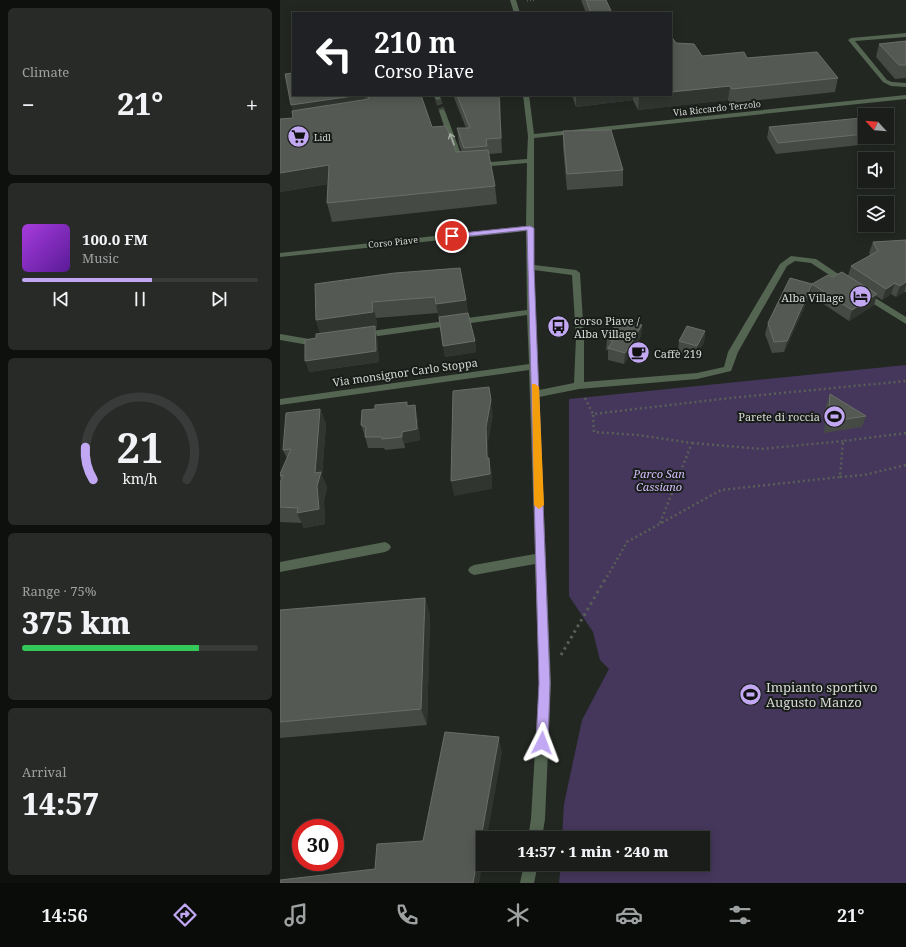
<!DOCTYPE html>
<html lang="en">
<head>
<meta charset="utf-8">
<style>
	:root { --surface:#1a1d1a; --page:#272a27; --text:#f1f3f6; --muted:#9fa2a2; --line:#383b39; --accent:#c2a8f2 }
	body { margin:0; font-family:"Noto Serif",serif; background:var(--page); color:var(--text); height:100vh; display:flex; flex-direction:column; font-size:15px; white-space:nowrap }
	* { box-sizing:border-box; margin:0 }
	p { font-size:13px; color:var(--muted) }
	.icon { flex:none; width:22px; height:22px; fill:none; stroke:currentColor; stroke-width:2; stroke-linecap:round; stroke-linejoin:round }
	.map { position:relative; flex:1; overflow:hidden }
	.side { display:flex; flex-direction:column; gap:8px; padding:8px; background:#0e100e; width:280px }
	.side>* { flex:none }
	.guide { position:absolute; left:12px; top:12px; width:380px; height:84px; border-radius:0px; box-shadow:0 2px 10px #0003,0 0 0 1px var(--line); background:#202124; color:#fff; overflow:hidden }
	.needle { width:26px; rotate:296deg }
	.controls { position:absolute; left:578px; top:108px; display:grid; gap:8px }
	.controls a { display:grid; place-items:center; width:36px; height:36px; border-radius:0px; background:var(--surface); box-shadow:0 2px 10px #0003,0 0 0 1px var(--line); font-size:20px }
	.speed { position:absolute; left:12px; top:819px; display:flex; gap:8px; font-size:20px; font-weight:700; text-align:center }
	.speed>* { display:grid; place-content:center; width:52px; height:52px; border-radius:50%; background:var(--surface); box-shadow:0 2px 10px #0003,0 0 0 1px var(--line); line-height:1 }
	.speed .limit { border:6px solid #d22; background:#fff; color:#111 }
	.pin { position:absolute; display:grid; place-items:center; width:34px; height:34px; color:#fff; margin:-17px; border:2px solid #fff; border-radius:50%; box-shadow:0 1px 4px #0007 }
	.me { position:absolute; width:44px; margin:-22px; rotate:3deg; stroke-linejoin:round; filter:drop-shadow(0 0 3px #0008) }
	.turn { display:flex; align-items:center; gap:14px; height:84px; padding:0 16px; font-size:18px }
	.turn .icon { width:52px; height:52px; stroke-width:2.5 }
	.turn b { display:block; font-size:28px; line-height:34px }
	.big { font-size:30px; font-weight:800; line-height:1.1 }
	.side .tile { flex:1; display:flex; flex-direction:column; justify-content:center; gap:6px; min-width:0; padding:0 14px; border-radius:6px; background:var(--page) }
	.side .dial { align-items:center; gap:0 }
	.dial svg { height:104px; overflow:visible; fill:none; stroke:var(--line); stroke-width:7; stroke-linecap:round; text-anchor:middle }
	.dial text { fill:var(--text); stroke:none }
	.song { display:flex; align-items:center; gap:12px }
	.cover { width:48px; height:48px; border-radius:6px; background:linear-gradient(135deg,hsl(280 70% 55%),hsl(270 70% 35%)) }
	.played { height:4px; border-radius:2px; background:linear-gradient(90deg,var(--accent) 55%,var(--line) 55%) }
	.keys { display:flex; justify-content:space-around; direction:ltr }
	.heat { display:flex; justify-content:space-between; align-items:center; font-size:22px; direction:ltr }
	.charge { height:6px; border-radius:3px; background:linear-gradient(90deg,#34c759 75%,var(--line) 0) }
	.trip { position:absolute; left:196px; top:831px; width:234px; height:40px; border-radius:0px; background:var(--surface); box-shadow:0 2px 10px #0003,0 0 0 1px var(--line); font-weight:800; line-height:40px; text-align:center }
	.dock { display:flex; height:64px; justify-content:space-around; align-items:center; background:#0a0c0a; color:var(--muted) }
	.dock .icon { width:28px; height:28px }
	.dock .selected { color:var(--accent) }
	.dock b { font-size:18px; color:var(--text) }
	main { display:flex; flex:1; min-height:0 }
	.map>svg:first-child { display:block }
	.green { fill:#44375b }
	.lines { fill:none; stroke-linecap:round; stroke-linejoin:round }
	.minor-tunnel { stroke:#3e423d; stroke-width:6; stroke-dasharray:6 3; stroke-linecap:butt }
	.path-far2 { stroke:#5a5e59; stroke-width:1.5; stroke-dasharray:1 2; stroke-linecap:butt }
	.path-far1 { stroke:#5a5e59; stroke-width:2.5; stroke-dasharray:2 3; stroke-linecap:butt }
	.path { stroke:#5a5e59; stroke-width:3; stroke-dasharray:2.5 4; stroke-linecap:butt }
	.minor { fill:#546652; fill-rule:evenodd }
	.wall { fill:#464a45 }
	.shaded-wall { fill:#313530 }
	.building { fill:#555954; stroke:#6a6d68 }
	.oneway { stroke:#a2aba1 }
	.route { fill:#c2a8f2; stroke:#7e6d9d }
	.slow { fill:#f59e0b }
	.labels { text-anchor:middle; dominant-baseline:central; stroke-width:4; stroke-linejoin:round; paint-order:stroke }
	.far-street-label { font-size:9px; fill:#d6d9d5; stroke:#191d19 }
	.far-poi-label { font-size:9px; fill:#d6d9d5; stroke:#191d19; text-anchor:start }
	.poi-label { font-size:11px; fill:#d6d9d5; stroke:#191d19; text-anchor:end }
	.street-label { font-size:11px; fill:#d6d9d5; stroke:#191d19 }
	.park-label { font-size:11px; font-style:italic; fill:#d4befd; stroke:#191d19 }
	.near-poi-label { font-size:13px; fill:#d6d9d5; stroke:#191d19; text-anchor:start }
</style>
</head>
<body>
<main>
<section class="side">
<div class="tile"><p>Climate</p>
<div class="heat"><a>−</a><b class="big">21°</b><a>+</a></div>
</div>
<div class="tile">
<div class="song"><i class="cover"></i><div><b>100.0 FM</b><p>Music</p></div></div>
<div class="played"></div>
<div class="keys"><svg class="icon" aria-label="previous" viewBox="0 0 24 24"><path d="M18 5L8 12l10 7zM5 5v14"/></svg><svg class="icon" aria-label="pause" viewBox="0 0 24 24"><path d="M8 5v14M16 5v14"/></svg><svg class="icon" aria-label="next" viewBox="0 0 24 24"><path d="M6 5l10 7-10 7zM19 5v14"/></svg></div>
</div>
<div class="tile dial"><svg viewBox="0 0 100 80">
<path d="M14 69A42 42 0 1 1 86 69"/>
<path d="M14 69A42 42 0 0 1 8 44" stroke="#c2a8f2"/>
<text x="50" y="56" font-size="32" font-weight="700">21</text>
<text x="50" y="72" font-size="11">km/h</text>
</svg></div>
<div class="tile"><p>Range · 75%</p><b class="big">375 km</b><div class="charge"></div></div>
<div class="tile"><p>Arrival</p><b class="big">14:57</b></div>
</section>
<div class="map">
<svg width="626" height="883" viewBox="0 0 626 883">
	<rect width="100%" height="100%" fill="#232722"/>
	<!-- green -->
	<path class="green" d="M626,365V883H279L281,864H423V838H282L284,804L302,720L329,669L320,660L313,632L289,596V399Z"/>
	<g class="lines">
		<!-- minor-tunnel -->
		<path class="minor-tunnel" d="M158,99L162,111"/>
		<!-- path-far2 -->
		<path class="path-far2" d="M247,1L255,0"/>
		<!-- path-far1 -->
		<path class="path-far1" d="M305,398L313,414
			M412,443L482,449L563,441
			M560,477L584,475L626,465
			M380,523L412,443L358,435L314,432L313,414L450,398L626,381
			M327,577L347,542L441,490L560,477L563,441L626,433"/>
		<!-- path -->
		<path class="path" d="M281,655L327,576"/>
		<!-- minor -->
		<path class="minor" d="M230,0H236L240,13H234Z
			M626,33V37L575,41L607,80L612,82L626,83V87L611,86L603,82L568,40L571,38Z
			M153,95H159L161,99L156,100Z
			M243,95H249L254,134L626,95V99L254,138V265L296,270L300,273L304,338V382L417,373L444,367L448,352L500,264L511,256L536,259L570,282L566,285L563,284L531,263L515,261L507,266L458,352L451,371L417,379L299,389L259,397L271,683L265,819L262,838H248L251,819L259,683L255,564L194,575L190,573L188,570L190,567L194,565L255,554L249,370L0,405V399L249,364L247,315L84,338L80,335L84,332L247,310L246,231L0,257V253L246,226L247,163L198,167L194,165L198,163L247,159L248,136ZM254,270L292,275L296,338L294,383L259,390Z
			M162,109L165,111L185,165L184,167L177,165L159,111Z
			M584,291L626,317V324L581,296L580,294Z
			M0,334L29,339L38,338L42,341L41,343L29,345L0,340Z
			M105,542L109,544L111,547L109,550L105,552L0,572V562Z
			M244,864H258L254,883H240Z"/>
	</g>
	<!-- wall -->
	<path class="wall" d="M301,0H326L332,13H306Z
		M391,36L396,43L422,56L467,58L558,78L555,92L450,103L448,100L358,110L353,100L296,107L292,95H391Z
		M626,41V78L615,79L596,57L599,44Z
		M13,95H141L152,127L176,152H182L179,144L177,128H186L173,95H220L222,153L209,154L215,186L217,204L52,222L47,203L48,184L0,192V119L13,118Z
		M585,124V137H591L589,144L496,154L487,138L489,127Z
		M283,131L343,170V186L287,190L283,147Z
		M626,240V292H624L616,297L611,294L602,300L596,296L594,305L569,321L530,295L532,284L568,276L571,266L590,255L589,253L593,242Z
		M35,284L186,300L188,313L195,341L196,352L165,357L158,313L96,318L97,328L95,329L97,337L99,362L29,372L36,338L40,333L36,320Z
		M532,284L530,295L504,352L492,353L485,334L488,323Z
		M362,325L361,336L344,364L328,360V350H326L327,339Z
		M425,331L424,342L416,357L398,352L399,341Z
		M550,394L586,416L582,427L544,433L546,405Z
		M135,405L137,416L140,440L125,443V448L105,450L104,448H88L85,436L81,425L128,406Z
		M40,409L46,424L42,476L47,487L44,501L45,524L24,528L22,523L0,522V483L1,480L0,477V474L7,458L3,450Z
		M145,598L150,616L147,725L0,738V610Z"/>
	<!-- shaded-wall -->
	<path class="shaded-wall" d="M450,86L448,100L358,110L359,96L367,95H391V92Z
		M80,95H85L86,100L16,122L11,105Z
		M219,95H220L222,153L221,138Z
		M296,95H353V100L296,107Z
		M49,165L54,183L0,192V173Z
		M626,282V285L624,292L616,297L620,286Z
		M615,283L611,294L602,300L606,289Z
		M532,284L530,295L504,352L507,341Z
		M597,294L594,305L569,321L572,310Z
		M186,300L189,316L159,320L156,304Z
		M92,302L96,318L97,328L95,329L97,337L99,362L29,372L25,361L41,336L36,320Z
		M362,325L361,336L344,364L345,353Z
		M425,331L424,342L416,357L417,346Z
		M195,341L196,352L165,357L163,346Z
		M209,387L213,416L208,443L209,473L207,458L206,427Z
		M135,405L137,416L140,440L125,443V448L122,437V432Z
		M40,409L46,424L42,476L47,487L44,501L45,524L24,528L17,513L37,486L35,473Z
		M209,458L212,473V489L174,496L171,481Z
		M145,598L150,616L147,725L141,709Z
		M219,737L222,753L207,838H203V862L199,883H193Z"/>
	<!-- building -->
	<path class="building" d="M306,0H326L332,13H311Z
		M391,36L396,43L414,44L422,56L464,52L467,58L537,52L558,78L452,89L450,86L391,92V65H392L391,64Z
		M626,41V65H619L599,44Z
		M13,73V95H80L11,105L5,74Z
		M88,95H141L152,127L166,126L176,152L208,150L215,186L47,203L49,165L0,173V119L13,118L12,111L89,99Z
		M177,95H219L221,138L206,139L207,146L184,148L177,128H190Z
		M581,118L585,124V134L498,143L489,127Z
		M331,130L343,170L287,174L283,131Z
		M626,240V282L620,286L615,283L606,289L571,266L598,251L593,242Z
		M180,268L186,300L156,304L155,297L92,302L93,312L36,320L35,284L115,273Z
		M562,272L597,294L572,310L532,284L548,275L552,277Z
		M510,278L532,284L507,341L494,342L488,323Z
		M188,313L195,341L163,346L159,317Z
		M339,319L362,325L345,353L328,348L333,341L327,339Z
		M95,326L96,351L25,361V340L36,338V334Z
		M407,326L425,331L417,346L399,341Z
		M209,387L211,400L206,427L207,458H209L210,474L171,481L173,391Z
		M550,394L586,416L548,422Z
		M127,402V406L135,405L137,429L122,432V437L102,439V437H85L86,427L81,425L82,410L95,409V405Z
		M40,409L35,473L41,472L37,486L39,509L17,513L18,508L0,507V483L3,475L0,476V474L11,449L3,450L6,413Z
		M145,598L141,709L0,722V610Z
		M165,732L219,737L193,883H0V880L95,869L97,844L143,841Z"/>
	<!-- one-way arrows -->
	<defs><path id="oneway-shaft" d="M-6 0H5M1.5-3L5.5 0L1.5 3" fill="none" stroke-width="1.6" stroke-linecap="round" stroke-linejoin="round"/></defs>
	<use class="oneway" href="#oneway-shaft" transform="translate(172 139) rotate(-110)"/>
	<!-- route -->
	<path class="route" d="M250,226L254,228V267L270,683L268,743L266,748L262,749L258,748L256,743L259,683L247,230L172,238L169,236L172,234Z"/>
	<!-- slow -->
	<path class="slow" d="M252,384H255L259,387L264,505L259,509L254,505Z"/>
	<!-- icons -->
	<defs>
		<symbol id="supermarket-disc" viewBox="-11 -11 22 22"><circle r="9.5" fill="#c2a8f2" stroke="#191d19"/><path d="M-6-5.5h2.5l.6 2H6L4.5 2H-2.5L-4.4-4H-6ZM-1.5 3.2a1.3 1.3 0 1 0 .1 0ZM3 3.2a1.3 1.3 0 1 0 .1 0Z" fill="#111"/></symbol>
		<symbol id="hotel-disc" viewBox="-11 -11 22 22"><circle r="9.5" fill="#c2a8f2" stroke="#191d19"/><path d="M-6-4.5h1.5V1H6V5H4.5V3h-9V5H-6ZM-4 0a1.8 1.8 0 1 1 3.6 0ZM.5 0V-2.5h3Q6-2.5 6 0Z" fill="#111"/></symbol>
		<symbol id="bus-disc" viewBox="-11 -11 22 22"><circle r="9.5" fill="#c2a8f2" stroke="#191d19"/><path d="M-5-6H5V4H4V6H2V4H-2V6H-4V4H-5ZM-3.5-4V0h7V-4ZM-3.5 1.2v1.5H-2V1.2ZM2 1.2v1.5H3.5V1.2Z" fill="#111"/></symbol>
		<symbol id="cafe-disc" viewBox="-11 -11 22 22"><circle r="9.5" fill="#c2a8f2" stroke="#191d19"/><path d="M-5.5-4.5H6V0H3Q3 3.5 0 3.5H-2.5Q-5.5 3.5-5.5 0ZM3-3.2v2h1.7v-2ZM-6 4.5H4V6H-6Z" fill="#111"/></symbol>
		<symbol id="stadium-disc" viewBox="-11 -11 22 22"><circle r="9.5" fill="#c2a8f2" stroke="#191d19"/><path d="M0-5a6.5 5 0 1 0 0 10a6.5 5 0 1 0 0-10ZM-3.5-1.8h7v3.6h-7Z" fill="#111"/></symbol>
	</defs>
	<g fill-rule="evenodd">
		<use href="#supermarket-disc" x="6" y="124" width="25" height="25"/>
		<use href="#hotel-disc" x="568" y="284" width="25" height="25"/>
		<use href="#bus-disc" x="266" y="314" width="25" height="25"/>
		<use href="#cafe-disc" x="346" y="340" width="25" height="25"/>
		<use href="#stadium-disc" x="542" y="404" width="25" height="25"/>
		<use href="#stadium-disc" x="458" y="682" width="25" height="25"/>
	</g>
	<g class="labels">
		<!-- far-street labels -->
		<g class="far-street-label">
			<text transform="translate(437 108) rotate(-6)">Via Riccardo Terzolo</text>
			<text transform="translate(113 242) rotate(-6)">Corso Piave</text>
		</g>
		<!-- far-poi labels -->
		<g class="far-poi-label">
			<text x="34" y="137">Lidl</text>
		</g>
		<!-- poi labels -->
		<g class="poi-label">
			<text x="564" y="297">Alba Village</text>
			<text x="294" y="320" text-anchor="start">corso Piave /<tspan x="294" dy="13">Alba Village</tspan></text>
			<text x="374" y="353" text-anchor="start">Caffè 219</text>
			<text x="540" y="416">Parete di roccia</text>
		</g>
		<!-- street labels -->
		<g class="street-label">
			<text transform="translate(125 372) rotate(-8)">Via monsignor Carlo Stoppa</text>
		</g>
		<!-- park labels -->
		<g class="park-label">
			<text x="379" y="473">Parco San<tspan x="379" dy="13">Cassiano</tspan></text>
		</g>
		<!-- near-poi labels -->
		<g class="near-poi-label">
			<text x="486" y="687">Impianto sportivo<tspan x="486" dy="15">Augusto Manzo</tspan></text>
		</g>
	</g>
</svg>
<div class="controls">
<a><svg class="needle" viewBox="-14 -14 28 28"><path d="M0-13l5 13h-10z" fill="#e53935"/><path d="M0 13l5-13h-10z" fill="#9fa2a2"/></svg></a>
<a><svg class="icon" aria-label="sound" viewBox="0 0 24 24"><path d="M4 9h4l5-4v14l-5-4H4zM17 9q2 3 0 6"/></svg></a>
<a><svg class="icon" aria-label="layers" viewBox="0 0 24 24"><path d="M12 4l9 5-9 5-9-5zM3 14l9 5 9-5"/></svg></a>
</div>
<div class="speed"><div class="limit">30</div></div>
<div class="pin" style="left:172px;top:236px;background:#d93025"><svg class="icon" aria-label="arrive" viewBox="0 0 24 24"><path d="M6 21V4h12l-3 4 3 4H6"/></svg></div>
<svg class="me" style="left:262px;top:743px" viewBox="-20 -20 40 40"><path d="M0-17L14 15 0 8-14 15z" fill="#c2a8f2" stroke="#fff" stroke-width="4"/></svg>
<div class="trip">14:57 · 1 min · 240 m</div>
<div class="guide">
<div class="turn"><svg class="icon" aria-label="left" viewBox="0 0 24 24"><path d="M17 20v-9H6M10 6l-5 5 5 5"/></svg><div><b>210 m</b>Corso Piave</div></div>
</div>
</div>
</main>
<nav class="dock">
<b>14:56</b>
<svg class="icon selected" aria-label="directions" viewBox="0 0 24 24"><path d="M12 3l9 9-9 9-9-9zM9 14v-3h6M13 9l2 2-2 2"/></svg>
<svg class="icon" aria-label="music" viewBox="0 0 24 24"><path d="M9 18V5l10-2v13"/><circle cx="6" cy="18" r="3"/><circle cx="16" cy="16" r="3"/></svg>
<svg class="icon" aria-label="phone" viewBox="0 0 24 24"><path d="M5 4h4l2 5-3 2q2 4 5 5l2-3 5 2v4C11 20 4 13 5 4z"/></svg>
<svg class="icon" aria-label="climate" viewBox="0 0 24 24"><path d="M12 3v18M4 7l16 10M4 17L20 7"/></svg>
<svg class="icon" aria-label="car" viewBox="0 0 24 24"><path d="M5 17H2v-5l4-1 3-4h7l3 4 3 1v5h-3M9 17h6M6 11h13"/><circle cx="7" cy="17" r="2"/><circle cx="17" cy="17" r="2"/></svg>
<svg class="icon" aria-label="filters" viewBox="0 0 24 24"><path d="M4 7h16M4 17h16"/><circle cx="9" cy="7" r="2"/><circle cx="15" cy="17" r="2"/></svg>
<b>21°</b>
</nav>
</body>
</html>
